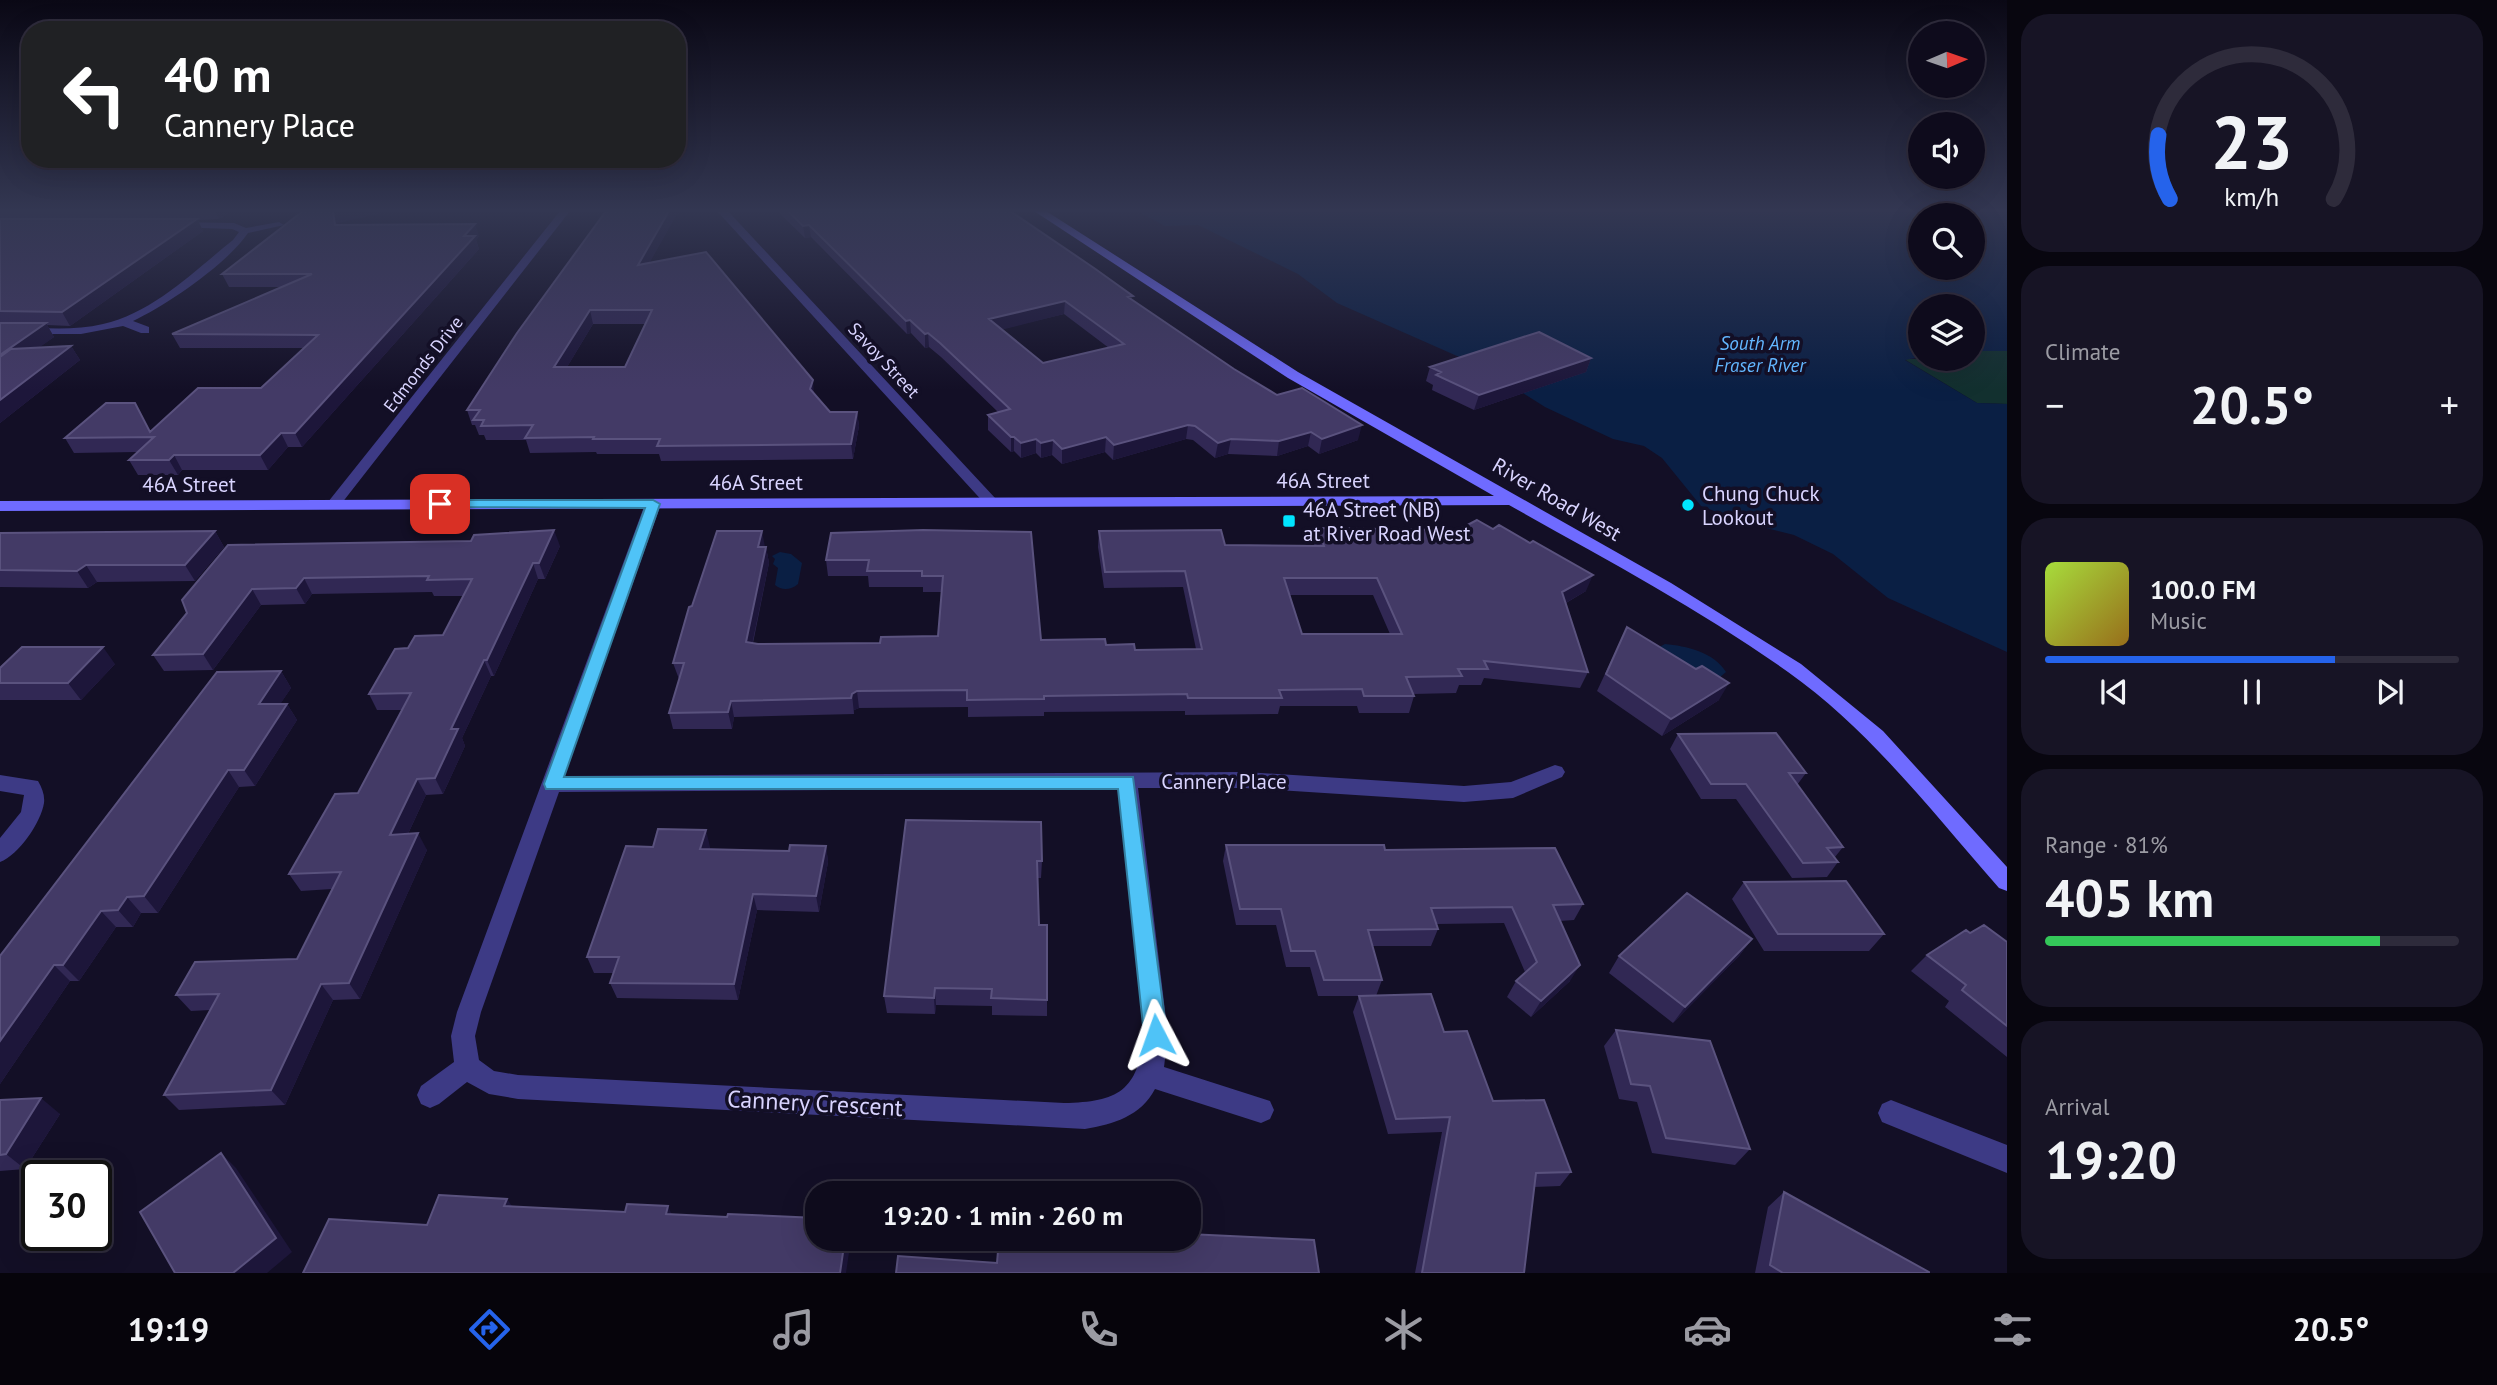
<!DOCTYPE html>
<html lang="en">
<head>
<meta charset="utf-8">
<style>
	:root { --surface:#0e0b1c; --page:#171425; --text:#f1f3f6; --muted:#9b9ba3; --line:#2e2b3b; --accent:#2563eb }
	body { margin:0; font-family:"PT Sans",sans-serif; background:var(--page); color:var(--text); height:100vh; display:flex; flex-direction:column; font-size:26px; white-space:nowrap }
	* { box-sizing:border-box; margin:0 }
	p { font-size:23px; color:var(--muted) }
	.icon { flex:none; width:38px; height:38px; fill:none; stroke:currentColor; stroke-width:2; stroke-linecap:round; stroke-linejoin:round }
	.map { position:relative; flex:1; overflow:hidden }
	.drawer { display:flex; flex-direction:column; gap:14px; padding:14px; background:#08060f; width:490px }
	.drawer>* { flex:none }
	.top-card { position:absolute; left:21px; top:21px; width:665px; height:147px; border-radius:28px; box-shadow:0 7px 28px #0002,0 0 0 2px var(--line); background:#202124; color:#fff; overflow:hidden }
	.needle { width:46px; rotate:88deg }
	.tools { position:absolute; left:1908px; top:21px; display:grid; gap:14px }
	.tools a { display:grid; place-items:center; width:77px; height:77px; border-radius:50%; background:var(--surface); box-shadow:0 7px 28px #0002,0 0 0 2px var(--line); font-size:35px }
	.speed { position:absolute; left:21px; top:1160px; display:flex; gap:14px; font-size:35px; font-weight:700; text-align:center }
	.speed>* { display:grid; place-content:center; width:91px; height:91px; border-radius:50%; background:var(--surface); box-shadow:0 7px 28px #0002,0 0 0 2px var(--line); line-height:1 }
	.speed .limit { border:4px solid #111; border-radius:10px; background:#fff; color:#111 }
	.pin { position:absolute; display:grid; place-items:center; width:60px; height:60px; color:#fff; margin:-30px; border-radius:14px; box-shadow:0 4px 10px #0006 }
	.me { position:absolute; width:77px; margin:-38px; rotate:356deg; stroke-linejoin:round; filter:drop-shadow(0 0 5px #0008) }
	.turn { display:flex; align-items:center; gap:24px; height:147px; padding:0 28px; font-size:32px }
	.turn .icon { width:91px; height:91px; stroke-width:2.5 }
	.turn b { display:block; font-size:49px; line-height:60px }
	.big { font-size:52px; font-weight:600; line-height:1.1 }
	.drawer .tile { flex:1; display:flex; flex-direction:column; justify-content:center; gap:10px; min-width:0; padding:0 24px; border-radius:28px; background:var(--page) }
	.drawer .dial { align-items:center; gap:0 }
	.dial svg { height:182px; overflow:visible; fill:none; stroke:var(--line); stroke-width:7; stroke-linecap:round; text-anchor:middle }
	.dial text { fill:var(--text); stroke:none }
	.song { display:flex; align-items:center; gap:21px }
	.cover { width:84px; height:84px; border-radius:10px; background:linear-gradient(135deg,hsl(80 70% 55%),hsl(40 70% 35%)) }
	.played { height:7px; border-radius:4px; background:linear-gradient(90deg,var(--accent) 70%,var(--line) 70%) }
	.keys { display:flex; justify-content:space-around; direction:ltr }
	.heat { display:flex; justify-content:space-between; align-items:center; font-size:38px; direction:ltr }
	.charge { height:10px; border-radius:5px; background:linear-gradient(90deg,#34c759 81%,var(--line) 0) }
	.trip { position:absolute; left:805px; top:1181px; width:396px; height:70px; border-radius:28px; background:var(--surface); box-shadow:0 7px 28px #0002,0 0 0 2px var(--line); font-weight:600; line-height:70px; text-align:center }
	.tabs { display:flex; height:112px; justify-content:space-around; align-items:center; background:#06040b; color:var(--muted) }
	.tabs .icon { width:49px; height:49px }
	.tabs .active { color:var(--accent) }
	.tabs b { font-size:32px; color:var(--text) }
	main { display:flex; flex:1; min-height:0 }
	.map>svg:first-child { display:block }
	.green { fill:#12302f }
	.water { fill:#0a1f44; fill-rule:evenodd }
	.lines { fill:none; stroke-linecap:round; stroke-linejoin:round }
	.street { fill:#3d3a85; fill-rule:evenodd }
	.secondary { fill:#6f6bff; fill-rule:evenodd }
	.wall { fill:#312854; fill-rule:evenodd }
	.shaded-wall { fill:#1d163a }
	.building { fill:#433a66; stroke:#5a527e; stroke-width:2; fill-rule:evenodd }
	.route { fill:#4fc3f7; stroke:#337fa1; stroke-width:2 }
	.poi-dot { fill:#00e5ff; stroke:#130f26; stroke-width:2.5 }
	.labels { text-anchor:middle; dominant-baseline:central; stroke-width:7; stroke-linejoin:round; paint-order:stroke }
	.far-street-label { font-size:18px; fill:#d9d4ff; stroke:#130f26 }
	.far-water-label { font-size:19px; font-style:italic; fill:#62b6ff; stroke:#130f26 }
	.street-label { font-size:21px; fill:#d9d4ff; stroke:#130f26 }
	.poi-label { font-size:21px; fill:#d9d4ff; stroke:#130f26; text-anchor:start }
	.near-street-label { font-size:24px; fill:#d9d4ff; stroke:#130f26 }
</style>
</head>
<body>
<main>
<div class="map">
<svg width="2007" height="1273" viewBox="0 0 2007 1273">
	<rect width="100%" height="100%" fill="#130f26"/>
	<!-- green -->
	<path class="green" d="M1982,349L2007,351V404L1977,403L1904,359H1972V351Z"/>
	<!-- water -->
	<path class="water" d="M1137,211H2007V351H1972V306H1920V357L1905,360L1977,403L2007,404V652L1888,598L1833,554L1794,535L1746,523L1701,506L1662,458L1644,446L1613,439L1545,407L1482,367L1337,303L1298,274L1198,225L1165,226ZM1920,215H1972V268H1920Z
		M780,552L791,554L802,563L798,584C791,590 782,591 775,585L778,568L773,564L775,559L772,556Z
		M1665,644C1686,646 1714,652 1726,672L1719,678L1697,670L1659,647Z"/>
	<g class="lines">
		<!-- street -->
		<path class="street" d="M560,211H570L338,508H328L325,505L328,502Z
			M717,211H728L996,499L999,502L996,505H986Z
			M177,222L234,223L246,228L279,222L284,225L248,233C227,264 167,305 133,321L149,327V333H141L123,326L81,334H0V326C34,327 69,332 103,324C153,313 194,271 233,240L239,232L232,229L173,227L172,225Z
			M653,499L661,504L564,776L1245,772L1464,786L1511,782L1555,765L1562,767L1565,772L1562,777L1513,798L1464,802L1245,788H1138L1168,1035L1164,1067L1270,1101L1274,1110L1270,1119L1261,1123L1155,1089C1141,1116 1114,1124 1085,1129L518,1099L489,1094L467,1082L439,1104L430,1108L421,1104L417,1095L421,1086L454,1062L451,1036L457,1012L645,504ZM1118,788L1144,1035C1138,1091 1118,1102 1064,1103L518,1075L494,1071L479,1060L475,1036L481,1012L559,792Z
			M0,775L38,781C42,788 45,795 44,803C41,822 19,855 0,862V838L21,812L24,795L0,791Z
			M1891,1100L2007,1145V1173L1882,1122L1878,1113L1882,1104Z"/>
		<!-- secondary -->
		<path class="secondary" d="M1034,211H1046L1298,372L1671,583L1801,664L1883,731L2007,867V891L1999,888C1933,813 1870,730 1788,672C1700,609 1603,558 1509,505L0,511V501L1494,496L1288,378Z"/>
	</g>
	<!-- wall -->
	<path class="wall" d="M0,211H231L219,219L198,220L203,231L70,326L47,325L54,337L39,347L71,346L80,360L0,423Z
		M777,211H1010L1132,300L1234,369L1277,395L1358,440L1319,454L1308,446L1277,456L1228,454L1215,458L1193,440L1186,439L1113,460L1105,452L1062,464L1052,455L1041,458L1036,453L1021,458L1014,451L1011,452L988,430V415L998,412L941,357L929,347L925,348L911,333L907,334L811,237L805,238ZM1064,314L1109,348L1043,363L1002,329Z
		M678,212L649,263L814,394L830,412H857L859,426L853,459L661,461L659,454H597L596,452L530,453L526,440H486L484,435H479L475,425H472L467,410ZM593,324H646L625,367H567Z
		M338,223V225L479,236L476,240L479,249L302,447H288L268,470H182L178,475H138L129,460L137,452L74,453L65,438L150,431L261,388L304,348H180L172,334L281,287H229L222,274Z
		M1591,358L1586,372L1474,410L1432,390L1433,385L1426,381L1430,367Z
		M1317,528L1586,591L1566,603L1588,672L1580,688L1484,678L1481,685H1459L1456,693L1413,694L1414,696L1409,713H1359L1357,706H1280L1278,714L1185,715V711L1044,712V716L968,717V707L859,708L854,710V714L734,717L732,729H673L669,713L679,679L673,663L692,606L766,547L769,563L753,643H880L938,636L942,592H923V587H869L868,576H828L826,560L923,530L1041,640L1106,645L1135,650L1196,649L1183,587L1104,588L1098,547L1099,531L1225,545L1314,546ZM1290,595H1373L1390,634H1302Z
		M215,531L224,547L195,581L97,582L88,588L0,587V533Z
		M228,545L560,546L545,579H538L494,676H491L462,738L465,746L443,794L426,795L408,834L427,850L360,999L333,1000L285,1105L179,1110L164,1095L210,1010L191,1011L176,995L297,959L332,889L301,891L289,874L358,793L402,710H377L369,694L408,648L443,635L464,596H434L432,592L312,594L305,604L261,605L213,670L164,671L153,655L187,613Z
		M1619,644L1719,700L1662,736L1597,691Z
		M115,664L81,700H0V683Z
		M281,671L291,688L280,704H287L297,720L255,786L239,787L158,913H141L133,927H116L79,981H70L0,1084V956Z
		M1678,734L1806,773L1797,785L1843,847L1835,857L1838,862L1827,877L1792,878L1736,799H1701L1670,749Z
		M906,820L1042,861L1041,878H1037L1039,925L1047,1000V1016L992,1015V1006L936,1005L935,1014L887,1013L884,996Z
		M1226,845L1385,850L1583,904L1574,920L1560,921L1570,981L1531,1017L1507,997L1516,981L1525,972L1504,923L1437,924L1438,929L1431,946H1372L1382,980L1376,996L1444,1032L1493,1101L1571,1172L1560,1186L1534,1187L1524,1273H1415L1442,1132L1388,1134L1353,1012L1359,996H1362H1318L1310,967H1286L1276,925H1236L1223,861Z
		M826,846L828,862L819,912L757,910L738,1000L617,998L610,983L614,973H594L587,957L653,847H710L709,849L789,851Z
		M1744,882L1884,934L1869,951H1764L1732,899Z
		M1970,933L2007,942V1057L1945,1007L1949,1001L1911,971L1927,955Z
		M1752,939L1739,956L1673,1023L1609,973L1619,956Z
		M1616,1030L1750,1149L1735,1165L1652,1153L1637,1102L1619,1099L1604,1046Z
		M0,1100L60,1114L25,1169L0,1171Z
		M1784,1192L1929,1273H1755L1768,1207Z"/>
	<!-- shaded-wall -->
	<path class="shaded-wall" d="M215,211H231L219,219Z
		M333,211H392L338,223L340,237L335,225Z
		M669,211H678V212L641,278L638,265Z
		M197,219L203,231L70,326L62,312Z
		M475,224L479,236L476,240L479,249L302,447L295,433Z
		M809,225L811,237L805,238L803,226Z
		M1065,301L1064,314L989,333V319Z
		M590,310L593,324L558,382L554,367Z
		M910,320L911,333L907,334L906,321Z
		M46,323L54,337L3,374L0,355Z
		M928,333L929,347L925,348V334Z
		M71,346L80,360L0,423V400Z
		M1591,358L1586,372L1474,410L1479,395Z
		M813,380L814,394L810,389Z
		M857,412L859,426L853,459L851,444Z
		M1188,425L1186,439L1113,460L1114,445Z
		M1362,425L1358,440L1319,454L1322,439Z
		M1311,432L1308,446L1277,456L1279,441Z
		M281,433L288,447L268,470L260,455Z
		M1011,437H1014V451L1011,452Z
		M1106,437L1105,452L1062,464V449Z
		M1036,439V453L1021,458V443Z
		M1231,439L1228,454L1215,458L1218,443Z
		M1053,440L1052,455L1041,458V443Z
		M174,455L182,470L178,475L169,460Z
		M554,530L560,546L545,579L539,563Z
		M215,531L224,547L195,581L185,565Z
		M762,531L765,547L761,563L758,547Z
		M766,547L769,563L749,659L746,642Z
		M533,563L538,579L494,676L487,660Z
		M86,565L97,582L88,588L77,571Z
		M1593,575L1586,591L1555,609L1562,592Z
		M304,578L312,594L305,604L296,588Z
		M252,589L261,605L213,670L203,654Z
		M103,647L115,664L81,700L68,683Z
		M484,660L491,676L462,738L465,746L443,794L435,778L451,729Z
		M281,671L291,688L269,721L259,704Z
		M1729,683L1719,700L1662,736L1671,719Z
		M857,691L859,708L854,710V714L852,694Z
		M731,701L734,717L732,729L728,712Z
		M287,704L297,720L255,786L244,770Z
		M228,770L239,787L158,913L144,896Z
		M417,779L426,795L400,851L390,835Z
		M706,830L710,847L705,865L700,849Z
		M418,833L427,850L360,999L349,983Z
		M826,846L828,862L819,912L816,896Z
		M753,894L757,910L738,1000L734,984Z
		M127,897L141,913L133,927L118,910Z
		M101,911L116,927L79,981L63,965Z
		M1752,939L1739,956L1673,1023L1685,1007Z
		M54,965L70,981L0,1084V1041Z
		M1580,965L1570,981L1531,1017L1541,1001Z
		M321,984L333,1000L285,1105L271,1090Z
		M935,988L936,1005L935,1014L934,998Z
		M41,1098L60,1114L25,1169L6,1154Z
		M221,1153L236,1168L292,1252L267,1273H233Z
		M507,1199L517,1213L504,1206Z
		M668,1206L674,1220L666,1214Z
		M845,1239H851L846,1273H840Z"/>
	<!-- building -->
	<path class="building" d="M303,211H333L335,225L475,224L464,236H475L295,433H281L260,455H174L169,460H129L154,437L65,438L106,403H135L150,432L198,388H261L318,335L172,334L312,274H222Z
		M606,211H669L638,265L706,252L813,380L810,389L830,412H857L851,444L657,446L660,439H593L594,437L525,438L533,425L481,426L484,420H473L480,410H467L517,333ZM590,310H652L625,367H554Z
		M788,211H1010L1094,268L1133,296L1128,297L1234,369L1277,395L1302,388L1362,425L1322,439L1311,432L1279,441L1231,439L1218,443L1195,426L1188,425L1114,445L1106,437L1062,449L1053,440L1041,443L1036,439L1021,443L1014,437H1011L988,415L1010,409L940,343L928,333L925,334L910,320L906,321L809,225L803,226ZM1065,301L1124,344L1043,363L989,319Z
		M0,219H197L62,312L0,311Z
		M0,323H46L0,355Z
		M1539,332L1591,358L1479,395L1436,375L1441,372L1430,367Z
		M71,346L0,400V357L11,349Z
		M1477,520L1493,529L1499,525L1530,543L1533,541L1593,575L1562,592L1588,672L1484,661L1488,669H1458L1462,676L1406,677L1414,696H1364L1362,689L1279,690L1282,698H1188L1187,694L1044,696V699L967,700V690L857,691L852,694L851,698L731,701L728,712L669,713L684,663H673L689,607L692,606L717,531H762L758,547H766L746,642L758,644L880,643L881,637L938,636L943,576H922V571H867L869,560H826L831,533L923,530L1031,532L1041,640L1105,639L1106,645L1134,644L1135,650L1202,649L1185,571L1105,572L1099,531L1221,530L1225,545L1324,546L1317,528L1458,530ZM1284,578H1377L1402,634H1302Z
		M554,530L539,563H533L487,660H484L451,729H458L435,778L417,779L390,835L418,833L349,983L321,984L271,1090L164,1095L219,994L176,995L195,962L297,959L341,872L289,874L335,794L358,793L411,693L369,694L395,649L408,648L415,636L443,635L472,579L427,580L429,576L304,578L296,588L252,589L203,654L153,655L187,613L182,600L228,545L471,541L474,535Z
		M215,531L185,565H86L77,571L0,570V533Z
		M1627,627L1696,669L1702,666L1729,683L1671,719L1606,674Z
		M22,647H103L68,683H0V668Z
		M281,671L259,704H287L244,770H228L144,896L127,897L118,910L101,911L63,965H54L0,1041V956L217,672Z
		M1776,733L1806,773H1789L1843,847L1827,848L1838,862L1803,863L1746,784H1711L1678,734Z
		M906,820L1041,822L1042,861H1037L1039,925H1047V1000L991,998L992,989L935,988L934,998L884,996Z
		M658,829L706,830L700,849L789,851L790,845L826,846L816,896L753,894L734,984L610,983L619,957H587L626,846L653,847Z
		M1226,845H1384L1385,850L1555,848L1583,904L1553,905L1580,965L1541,1001L1516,981L1537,962L1512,907L1431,908L1438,929L1368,930L1382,980H1324L1315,951H1291L1281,909H1240Z
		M1846,881L1884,934H1778L1744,882Z
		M1687,893L1752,939L1685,1007L1619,956Z
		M1984,925L2007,942V1026L1962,990L1966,985L1927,955L1966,930L1970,933Z
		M1431,994L1444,1032L1467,1031L1493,1101L1544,1100L1571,1172L1536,1173L1524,1273H1422L1450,1117L1396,1119L1359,996Z
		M1616,1030L1710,1041L1750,1149L1666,1138L1650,1086L1631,1084Z
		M41,1098L6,1154L0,1155V1100Z
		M221,1153L276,1238L233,1273H175L140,1212Z
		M1784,1192L1929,1272V1273H1783L1770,1265Z
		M439,1195L507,1199L504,1206L625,1212L627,1204L668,1206L666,1214L727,1217L728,1214L817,1218V1239H845L840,1273H303L329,1219L427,1225Z
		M1188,1234L1314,1240L1319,1273H896L898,1256L997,1263L999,1239H1048L1162,1246L1161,1239H1188Z"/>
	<!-- sky -->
	<linearGradient id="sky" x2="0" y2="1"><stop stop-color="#0a0815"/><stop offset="0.54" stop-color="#333752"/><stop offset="1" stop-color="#333752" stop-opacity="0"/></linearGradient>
	<rect width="2007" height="390" fill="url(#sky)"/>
	<!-- route -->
	<path class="route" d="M440,500H653L660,504L564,777H1133L1167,1035L1163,1043L1156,1046L1148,1043L1144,1035L1118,789H546L544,784L645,508L435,507V501Z"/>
	<!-- markers -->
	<g class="poi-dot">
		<circle cx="1688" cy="505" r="7"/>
		<rect x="1282" y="514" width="14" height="14" rx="3.5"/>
	</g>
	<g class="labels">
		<!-- far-street labels -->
		<g class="far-street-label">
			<text transform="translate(884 360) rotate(47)">Savoy Street</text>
			<text transform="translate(423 364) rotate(-52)">Edmonds Drive</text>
		</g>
		<!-- far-water labels -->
		<g class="far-water-label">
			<text x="1760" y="343">South Arm<tspan x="1760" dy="22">Fraser River</tspan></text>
		</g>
		<!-- street labels -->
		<g class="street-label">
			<text x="1323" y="480">46A Street</text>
			<text x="756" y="482">46A Street</text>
			<text x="189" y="484">46A Street</text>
			<text transform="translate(1557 499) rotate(30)">River Road West</text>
			<text x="1224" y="781">Cannery Place</text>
		</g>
		<!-- poi labels -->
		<g class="poi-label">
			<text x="1702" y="493">Chung Chuck<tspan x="1702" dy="24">Lookout</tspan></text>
			<text x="1303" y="509">46A Street (NB)<tspan x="1303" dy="24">at River Road West</tspan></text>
		</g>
		<!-- near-street labels -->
		<g class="near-street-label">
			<text transform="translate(815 1103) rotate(3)">Cannery Crescent</text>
		</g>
	</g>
</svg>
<div class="tools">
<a><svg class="needle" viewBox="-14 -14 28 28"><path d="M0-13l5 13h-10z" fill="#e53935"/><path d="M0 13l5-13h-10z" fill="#9b9ba3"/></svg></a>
<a><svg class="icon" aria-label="sound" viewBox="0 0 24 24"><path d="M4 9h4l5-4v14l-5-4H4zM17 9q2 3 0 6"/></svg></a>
<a><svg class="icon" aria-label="search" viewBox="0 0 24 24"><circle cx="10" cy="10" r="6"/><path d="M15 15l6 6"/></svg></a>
<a><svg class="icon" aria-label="layers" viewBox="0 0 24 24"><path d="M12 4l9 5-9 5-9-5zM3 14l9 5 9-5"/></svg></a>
</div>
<div class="speed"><div class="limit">30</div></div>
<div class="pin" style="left:440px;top:504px;background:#d93025"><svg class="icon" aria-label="arrive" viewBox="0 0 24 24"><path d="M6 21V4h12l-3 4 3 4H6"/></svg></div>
<svg class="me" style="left:1156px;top:1035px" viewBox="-20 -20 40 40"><path d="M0-17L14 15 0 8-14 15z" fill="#4fc3f7" stroke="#fff" stroke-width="4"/></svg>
<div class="trip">19:20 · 1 min · 260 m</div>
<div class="top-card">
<div class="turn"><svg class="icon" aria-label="left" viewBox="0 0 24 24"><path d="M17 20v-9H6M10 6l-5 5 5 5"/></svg><div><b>40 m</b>Cannery Place</div></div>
</div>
</div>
<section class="drawer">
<div class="tile dial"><svg viewBox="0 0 100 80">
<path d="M14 69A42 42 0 1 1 86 69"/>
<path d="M14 69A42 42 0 0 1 9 41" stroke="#2563eb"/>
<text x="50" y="56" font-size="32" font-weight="700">23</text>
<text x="50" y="72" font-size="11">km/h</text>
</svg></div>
<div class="tile"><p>Climate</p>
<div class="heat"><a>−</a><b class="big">20.5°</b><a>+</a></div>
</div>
<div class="tile">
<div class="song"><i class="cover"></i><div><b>100.0 FM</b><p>Music</p></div></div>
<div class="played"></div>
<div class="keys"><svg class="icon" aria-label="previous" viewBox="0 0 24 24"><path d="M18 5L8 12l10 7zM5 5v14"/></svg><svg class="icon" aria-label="pause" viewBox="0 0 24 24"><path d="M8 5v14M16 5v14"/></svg><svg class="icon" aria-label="next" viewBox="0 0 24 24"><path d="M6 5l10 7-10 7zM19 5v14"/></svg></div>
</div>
<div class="tile"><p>Range · 81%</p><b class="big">405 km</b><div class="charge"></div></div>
<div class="tile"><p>Arrival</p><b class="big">19:20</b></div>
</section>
</main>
<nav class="tabs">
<b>19:19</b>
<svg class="icon active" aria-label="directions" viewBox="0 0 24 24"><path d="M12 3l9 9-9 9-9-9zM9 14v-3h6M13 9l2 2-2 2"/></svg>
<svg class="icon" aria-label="music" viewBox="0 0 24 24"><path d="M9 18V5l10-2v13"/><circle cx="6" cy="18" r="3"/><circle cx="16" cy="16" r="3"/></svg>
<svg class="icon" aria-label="phone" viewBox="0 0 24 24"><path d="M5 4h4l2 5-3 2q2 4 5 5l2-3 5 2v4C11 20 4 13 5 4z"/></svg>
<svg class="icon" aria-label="climate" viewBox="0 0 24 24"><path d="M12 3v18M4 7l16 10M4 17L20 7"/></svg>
<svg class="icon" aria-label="car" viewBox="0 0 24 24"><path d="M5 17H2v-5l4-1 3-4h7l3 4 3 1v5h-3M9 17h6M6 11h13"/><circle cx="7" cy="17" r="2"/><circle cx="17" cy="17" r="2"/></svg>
<svg class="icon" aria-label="filters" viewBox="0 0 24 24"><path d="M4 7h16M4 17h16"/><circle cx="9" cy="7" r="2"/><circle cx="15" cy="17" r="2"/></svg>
<b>20.5°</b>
</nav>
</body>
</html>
